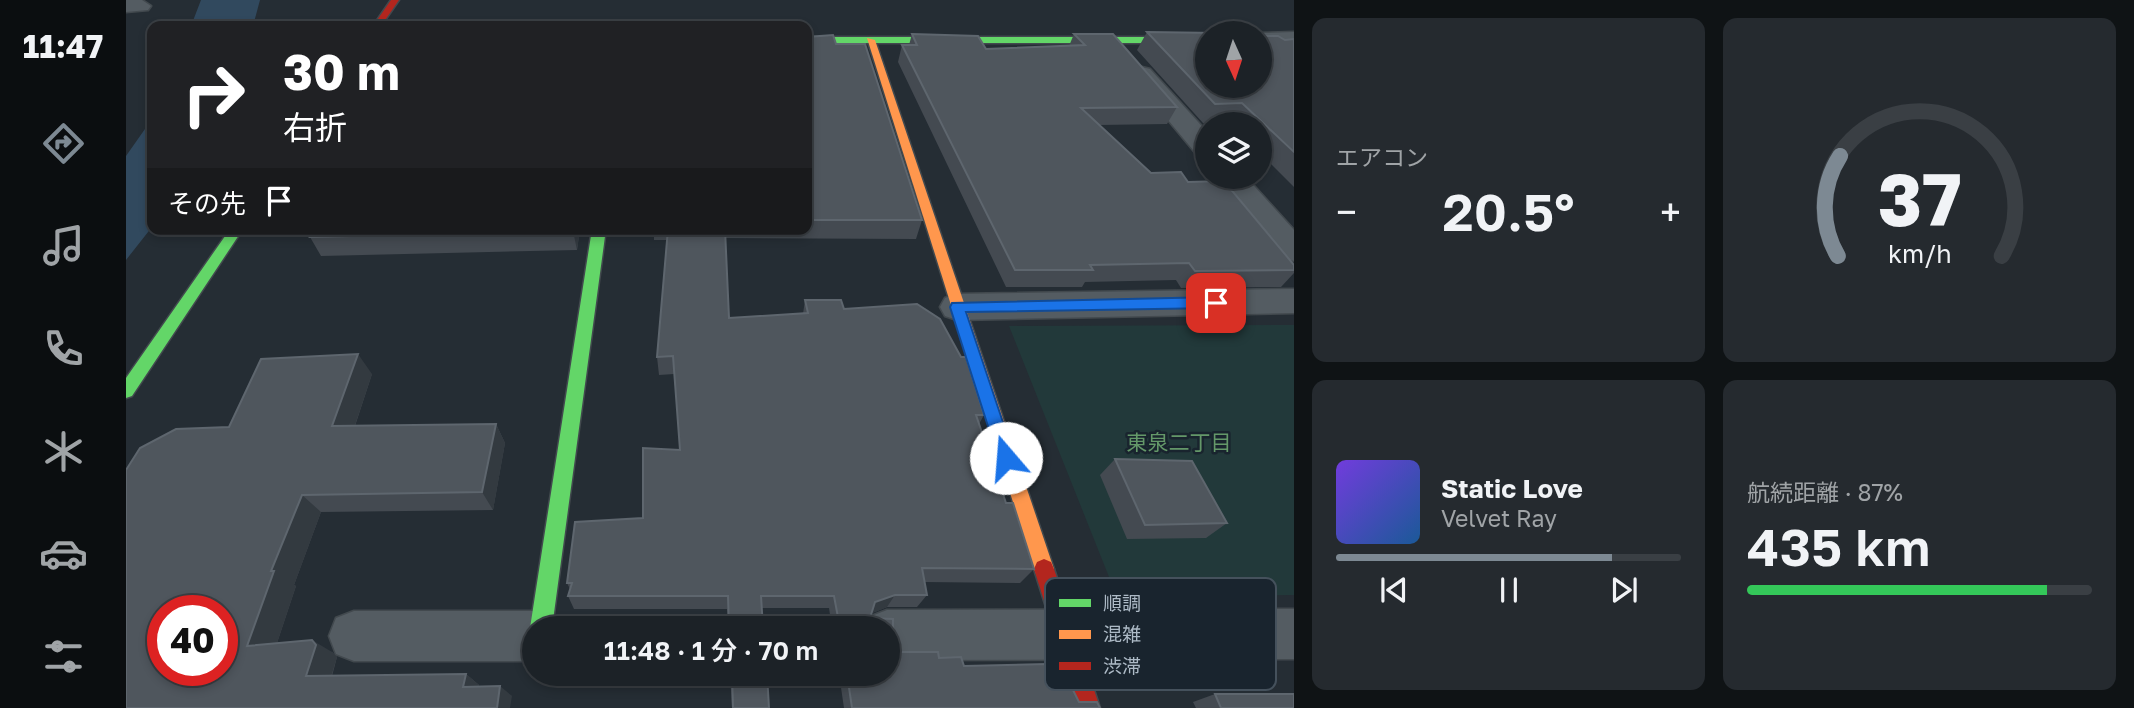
<!DOCTYPE html>
<html lang="ja">
<head>
<meta charset="utf-8">
<style>
	:root { --surface:#1c2227; --page:#252a2f; --text:#f1f3f6; --muted:#a0a4a7; --line:#3a3f44; --accent:#7d8993 }
	body { margin:0; font-family:"Golos Text","Noto Sans JP",sans-serif; background:var(--page); color:var(--text); height:100vh; display:flex; flex-direction:column; font-size:26px; white-space:nowrap }
	* { box-sizing:border-box; margin:0 }
	p { font-size:23px; color:var(--muted) }
	.icon { flex:none; width:38px; height:38px; fill:none; stroke:currentColor; stroke-width:2; stroke-linecap:round; stroke-linejoin:round }
	.map { position:relative; flex:1; overflow:hidden }
	.drawer { display:flex; flex-direction:column; gap:18px; padding:18px; background:#0f1315; width:840px }
	.drawer>* { flex:none }
	.banner { position:absolute; left:21px; top:21px; width:665px; height:214px; border-radius:14px; box-shadow:0 4px 10px #0003,0 0 0 2px var(--line); background:#202124; color:#fff; overflow:hidden }
	.needle { width:46px; rotate:177deg }
	.tools { position:absolute; left:1069px; top:21px; display:grid; gap:14px }
	.tools a { display:grid; place-items:center; width:77px; height:77px; border-radius:50%; background:var(--surface); box-shadow:0 4px 10px #0003,0 0 0 2px var(--line); font-size:35px }
	.speed { position:absolute; left:21px; top:595px; display:flex; gap:14px; font-size:35px; font-weight:700; text-align:center }
	.speed>* { display:grid; place-content:center; width:91px; height:91px; border-radius:50%; background:var(--surface); box-shadow:0 4px 10px #0003,0 0 0 2px var(--line); line-height:1 }
	.speed .limit { border:10px solid #d22; background:#fff; color:#111 }
	.pin { position:absolute; display:grid; place-items:center; width:60px; height:60px; color:#fff; margin:-30px; border-radius:14px; box-shadow:0 4px 10px #0006 }
	.me { position:absolute; width:77px; margin:-38px; rotate:342deg; stroke-linejoin:round; filter:drop-shadow(0 0 5px #0008) }
	.turn { display:flex; align-items:center; gap:24px; height:147px; padding:0 21px; font-size:32px }
	.turn .icon { width:91px; height:91px; stroke-width:2.5 }
	.turn b { display:block; font-size:49px; line-height:60px }
	.then { display:flex; align-items:center; height:66px; padding:0 21px; background:#0003; gap:14px; font-size:26px }
	.big { font-size:52px; font-weight:600; line-height:1.1 }
	.drawer .card { flex:1; display:flex; flex-direction:column; justify-content:center; gap:10px; min-width:0; padding:0 24px; border-radius:14px; background:var(--page) }
	.drawer .dial { align-items:center; gap:0 }
	.dial svg { height:182px; overflow:visible; fill:none; stroke:var(--line); stroke-width:7; stroke-linecap:round; text-anchor:middle }
	.dial text { fill:var(--text); stroke:none }
	.song { display:flex; align-items:center; gap:21px }
	.cover { width:84px; height:84px; border-radius:10px; background:linear-gradient(135deg,hsl(260 70% 55%),hsl(210 70% 35%)) }
	.played { height:7px; border-radius:4px; background:linear-gradient(90deg,var(--accent) 80%,var(--line) 80%) }
	.keys { display:flex; justify-content:space-around; direction:ltr }
	.heat { display:flex; justify-content:space-between; align-items:center; font-size:38px; direction:ltr }
	.charge { height:10px; border-radius:5px; background:linear-gradient(90deg,#34c759 87%,var(--line) 0) }
	.drawer .tiles { flex:1; display:grid; gap:18px; grid-template-columns:repeat(2,1fr) }
	.trip { position:absolute; left:396px; top:616px; width:378px; height:70px; border-radius:35px; background:var(--surface); box-shadow:0 4px 10px #0003,0 0 0 2px var(--line); font-weight:600; line-height:70px; text-align:center }
	main { display:flex; flex:1; min-height:0 }
	.menu { display:flex; flex-direction:column; width:126px; justify-content:space-around; align-items:center; background:#0b0e10; color:var(--muted) }
	.menu .icon { width:49px; height:49px }
	.menu .on { color:var(--accent) }
	.menu b { font-size:32px; color:var(--text) }
	.map>svg:first-child { display:block }
	.green { fill:#22393a }
	.water { fill:#31495e }
	.lines { fill:none; stroke-linecap:round; stroke-linejoin:round }
	.street-casing { stroke:#42494e; stroke-width:3 }
	.fast-casing { stroke:#42494e; stroke-width:3 }
	.slow-casing { stroke:#42494e; stroke-width:3 }
	.jam-casing { stroke:#42494e; stroke-width:3 }
	.street { fill:#545c62; fill-rule:evenodd }
	.fast { fill:#63d668; fill-rule:evenodd }
	.slow { fill:#ff974d; fill-rule:evenodd }
	.jam { fill:#b3261e; fill-rule:evenodd }
	.wall { fill:#444a51 }
	.shaded-wall { fill:#333a40 }
	.building { fill:#4f565d; stroke:#5e666e; stroke-width:2; fill-rule:evenodd }
	.route { fill:#1a73e8; stroke:#114b97; stroke-width:2 }
	.labels { text-anchor:middle; dominant-baseline:central; stroke-width:5; stroke-linejoin:round; paint-order:stroke }
	.park-label { font-size:21px; fill:#649869; stroke:#19242e }
	.key { fill:#19242e; stroke:#45515c; stroke-width:2 }
	.key-label { font-size:19px; fill:#adbac6 }
</style>
</head>
<body>
<main>
<nav class="menu">
<b>11:47</b>
<svg class="icon on" aria-label="directions" viewBox="0 0 24 24"><path d="M12 3l9 9-9 9-9-9zM9 14v-3h6M13 9l2 2-2 2"/></svg>
<svg class="icon" aria-label="music" viewBox="0 0 24 24"><path d="M9 18V5l10-2v13"/><circle cx="6" cy="18" r="3"/><circle cx="16" cy="16" r="3"/></svg>
<svg class="icon" aria-label="phone" viewBox="0 0 24 24"><path d="M5 4h4l2 5-3 2q2 4 5 5l2-3 5 2v4C11 20 4 13 5 4z"/></svg>
<svg class="icon" aria-label="climate" viewBox="0 0 24 24"><path d="M12 3v18M4 7l16 10M4 17L20 7"/></svg>
<svg class="icon" aria-label="car" viewBox="0 0 24 24"><path d="M5 17H2v-5l4-1 3-4h7l3 4 3 1v5h-3M9 17h6M6 11h13"/><circle cx="7" cy="17" r="2"/><circle cx="17" cy="17" r="2"/></svg>
<svg class="icon" aria-label="filters" viewBox="0 0 24 24"><path d="M4 7h16M4 17h16"/><circle cx="9" cy="7" r="2"/><circle cx="15" cy="17" r="2"/></svg>
</nav>
<div class="map">
<svg width="1168" height="708" viewBox="0 0 1168 708">
	<rect width="100%" height="100%" fill="#252d34"/>
	<!-- green -->
	<path class="green" d="M1168,325V595L991,597L883,326Z"/>
	<!-- water -->
	<path class="water" d="M75,0H134L127,26H65Z
		M26,119V227L0,260V156Z"/>
	<g class="lines">
		<defs>
			<path id="street" d="M0,0H16L25,6L22,10L0,12Z
				M1168,32V46L1134,47V33Z
				M1016,67L1024,69L1082,133V158L1072,156L1008,79L1004,74L1008,69Z
				M1091,177H1120L1168,230V261L1157,258Z
				M1168,289V313L831,320L819,316L814,307L819,298L831,294Z
				M1168,609V659L761,660V628H739L743,617L761,610Z
				M228,611H408L426,618L430,628H408V661H228L210,654L203,636L210,618Z"/>
			<path id="fast" d="M681,37H1082V43H681Z
				M104,229H117L6,396L0,398V378Z
				M466,229H480L426,628H408V636L404,628Z"/>
			<path id="slow" d="M741,38L749,40L928,569L925,576L918,579L911,576L908,569Z"/>
			<path id="jam" d="M265,0H273L255,26H247Z
				M918,559L925,562L928,569L974,708H952L908,569L911,562Z"/>
		</defs>
		<!-- street casing -->
		<use href="#street" class="street-casing"/>
		<!-- fast casing -->
		<use href="#fast" class="fast-casing"/>
		<!-- slow casing -->
		<use href="#slow" class="slow-casing"/>
		<!-- jam casing -->
		<use href="#jam" class="jam-casing"/>
		<!-- street -->
		<use href="#street" class="street"/>
		<!-- fast -->
		<use href="#fast" class="fast"/>
		<!-- slow -->
		<use href="#slow" class="slow"/>
		<!-- jam -->
		<use href="#jam" class="jam"/>
	</g>
	<!-- wall -->
	<path class="wall" d="M1021,32L1082,86L1159,40L1168,39V187L1134,153V124H1105L1103,123H1077L1011,50Z
		M786,34L860,49L943,46L948,34L1051,107L1041,124L973,125L1025,173L1062,182L1168,265V273L1155,287L1055,288L1050,280L959,282L956,287H880L772,62L776,45H783Z
		M707,35L710,44H739L796,220L790,239L599,238L603,318L677,314L679,300H715L718,309L791,304L814,319L835,357H840L858,415L853,424L880,503H887L908,569L894,583L798,582L801,595L791,607H761L746,613L744,618L767,619V649L770,652H812L813,658L835,657L838,666L921,664L929,689L946,688L953,702H971L974,708H718L713,674H761V628H706L703,608H636L637,628H602L601,609H448L442,596L444,589L441,583L449,522L517,518V448L554,450L548,374L533,375L531,357L541,240H528V229H681V37Z
		M454,229L451,250L195,256L184,237Z
		M246,374L229,426L370,424L379,443L367,510L195,512L168,585L170,586L151,643L206,652L211,657L206,676L340,674L353,685V686L386,696L0,708L103,427Z
		M989,459L1101,523L1080,538L1001,539L974,475Z
		M604,674H641L643,708H606Z
		M1089,694L1168,708H1070L1067,702Z"/>
	<!-- shaded-wall -->
	<path class="shaded-wall" d="M447,229H454L451,250L447,231Z
		M232,354L246,374L222,446L206,426Z
		M370,424L379,443L367,510L356,492Z
		M176,495L195,512L168,585L170,586L146,658L121,646L145,571Z
		M769,595L761,607L742,615L749,602Z
		M186,640L206,652L211,657L202,687L180,676Z
		M340,674L353,685L351,697L337,687Z
		M374,686L386,696L384,708H371Z"/>
	<!-- building -->
	<path class="building" d="M1021,32L1092,33H1082V86H1134V36H1152L1159,40L1168,39V152L1116,103L1089,104Z
		M786,34L852,36L860,49L959,45L948,34H987L1051,107L955,108L1025,173L1055,172L1062,182L1098,181L1168,265V270L1069,271L1063,263L964,265L967,270H889L776,45H791Z
		M707,35L710,44H739L796,220H681V37Z
		M189,229H447V231L184,237Z
		M542,229H599L603,318L682,313L679,300H715L718,309L791,304L814,319L835,357H840L858,415H850L880,503H887L908,569L796,568L801,595H769L749,602L744,618L767,619V649L770,652H812L813,658L835,657L838,666L921,664L929,689L946,688L953,702H971L974,708H726L721,674H761V628H714L708,596H635L637,628H603L602,596H442L446,583H441L449,522L517,518V448L554,450L547,356L531,357Z
		M232,354L206,426L370,424L356,492L176,495L145,571H148L121,646L186,640L190,645L180,676L340,674L337,687L374,686L371,708H0V470L14,448L50,429L103,427L135,359ZM37,611H96V670H37Z
		M989,459L1066,461L1101,523L1019,525Z
		M606,674H641L643,708H607Z
		M1089,694H1168V708H1095Z"/>
	<!-- route -->
	<path class="route" d="M1090,297L1098,303L1090,308L840,312L889,458L887,464L880,466L874,464L824,307L826,303Z"/>
	<g class="labels">
		<!-- park labels -->
		<g class="park-label">
			<text x="1053" y="442">東泉二丁目</text>
		</g>
	</g>
	<!-- legend -->
	<rect x="919" y="578" width="231" height="112" rx="10" class="key"/>
	<rect x="933" y="599" width="32" height="8" fill="#63d668"/>
	<rect x="933" y="630" width="32" height="9" fill="#ff974d"/>
	<rect x="933" y="662" width="32" height="8" fill="#b3261e"/>
	<g class="key-label">
		<text x="977" y="610">順調</text>
		<text x="977" y="641">混雑</text>
		<text x="977" y="673">渋滞</text>
	</g>
</svg>
<div class="tools">
<a><svg class="needle" viewBox="-14 -14 28 28"><path d="M0-13l5 13h-10z" fill="#e53935"/><path d="M0 13l5-13h-10z" fill="#a0a4a7"/></svg></a>
<a><svg class="icon" aria-label="layers" viewBox="0 0 24 24"><path d="M12 4l9 5-9 5-9-5zM3 14l9 5 9-5"/></svg></a>
</div>
<div class="speed"><div class="limit">40</div></div>
<div class="pin" style="left:1090px;top:303px;background:#d93025"><svg class="icon" aria-label="arrive" viewBox="0 0 24 24"><path d="M6 21V4h12l-3 4 3 4H6"/></svg></div>
<svg class="me" style="left:880px;top:458px" viewBox="-20 -20 40 40"><circle r="19" fill="#fff"/><path d="M0-13L10 11 0 6-10 11z" fill="#1a73e8"/></svg>
<div class="trip">11:48 · 1 分 · 70 m</div>
<div class="banner">
<div class="turn"><svg class="icon" aria-label="right" viewBox="0 0 24 24"><path d="M7 20v-9h11M14 6l5 5-5 5"/></svg><div><b>30 m</b>右折</div></div>
<div class="then">その先<svg class="icon" aria-label="arrive" viewBox="0 0 24 24"><path d="M6 21V4h12l-3 4 3 4H6"/></svg></div>
</div>
</div>
<section class="drawer">
<div class="tiles">
<div class="card"><p>エアコン</p>
<div class="heat"><a>−</a><b class="big">20.5°</b><a>+</a></div>
</div>
<div class="card dial"><svg viewBox="0 0 100 80">
<path d="M14 69A42 42 0 1 1 86 69"/>
<path d="M14 69A42 42 0 0 1 15 25" stroke="#7d8993"/>
<text x="50" y="56" font-size="32" font-weight="700">37</text>
<text x="50" y="72" font-size="11">km/h</text>
</svg></div>
<div class="card">
<div class="song"><i class="cover"></i><div><b>Static Love</b><p>Velvet Ray</p></div></div>
<div class="played"></div>
<div class="keys"><svg class="icon" aria-label="previous" viewBox="0 0 24 24"><path d="M18 5L8 12l10 7zM5 5v14"/></svg><svg class="icon" aria-label="pause" viewBox="0 0 24 24"><path d="M8 5v14M16 5v14"/></svg><svg class="icon" aria-label="next" viewBox="0 0 24 24"><path d="M6 5l10 7-10 7zM19 5v14"/></svg></div>
</div>
<div class="card"><p>航続距離 · 87%</p><b class="big">435 km</b><div class="charge"></div></div>
</div>
</section>
</main>
</body>
</html>
